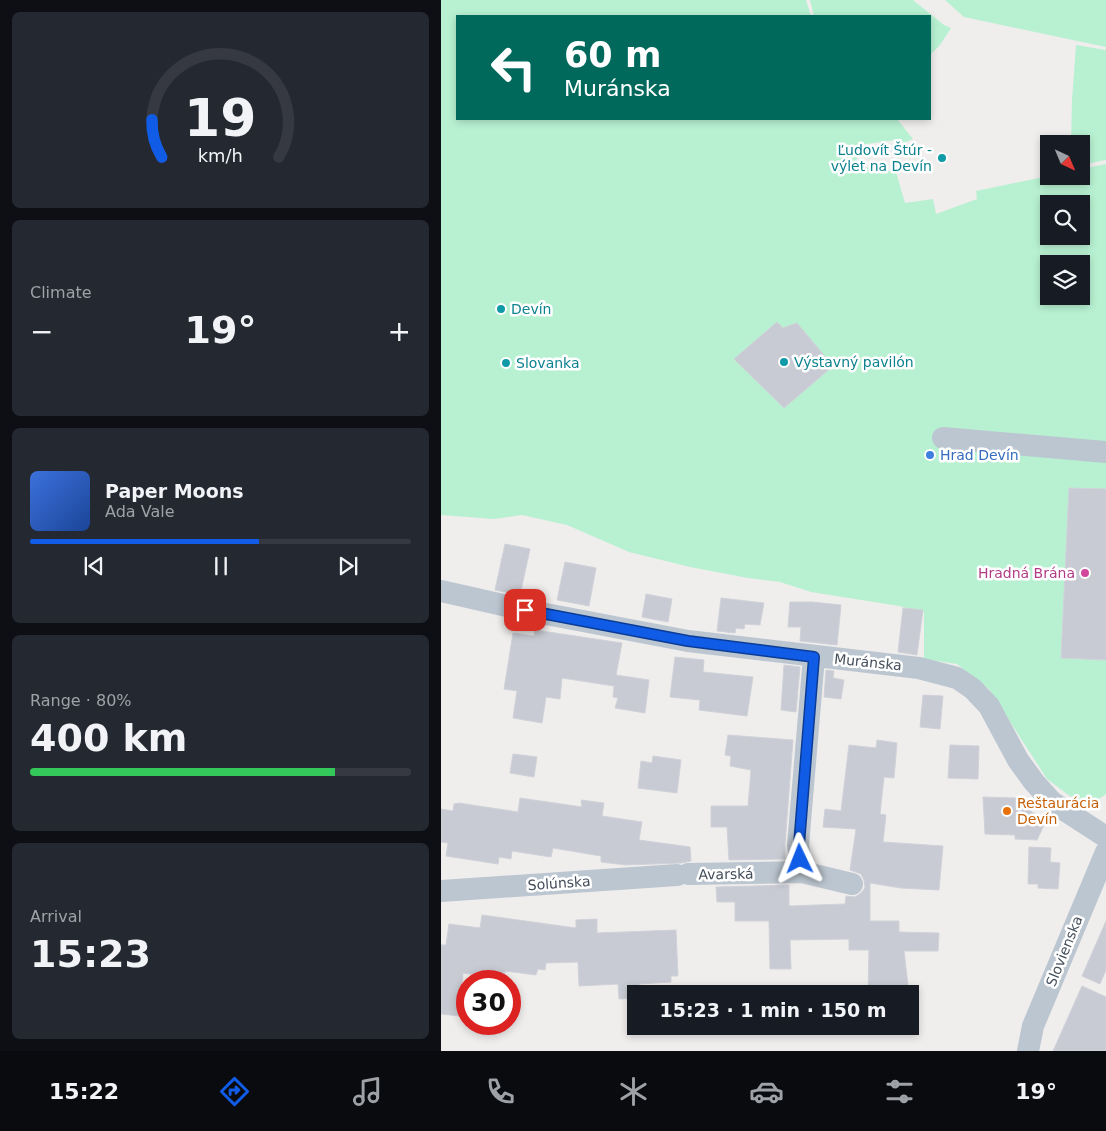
<!DOCTYPE html>
<html lang="en">
<head>
<meta charset="utf-8">
<style>
	:root { --surface:#171b24; --page:#242831; --text:#f1f3f6; --muted:#9ea1a6; --line:#363941; --accent:#105ce7 }
	body { margin:0; font-family:"DejaVu Sans",sans-serif; background:var(--page); color:var(--text); height:100vh; display:flex; flex-direction:column; font-size:19px; white-space:nowrap }
	* { box-sizing:border-box; margin:0 }
	p { font-size:16px; color:var(--muted) }
	.icon { flex:none; width:28px; height:28px; fill:none; stroke:currentColor; stroke-width:2; stroke-linecap:round; stroke-linejoin:round }
	.map { position:relative; flex:1; overflow:hidden }
	.sheet { display:flex; flex-direction:column; gap:12px; padding:12px; background:#0d0f14; width:441px }
	.sheet>* { flex:none }
	.guide { position:absolute; left:15px; top:15px; width:475px; height:105px; border-radius:0px; box-shadow:0 2px 8px #0003; background:#00695c; color:#fff; overflow:hidden }
	.needle { width:32px; rotate:136deg }
	.controls { position:absolute; left:599px; top:135px; display:grid; gap:10px }
	.controls a { display:grid; place-items:center; width:50px; height:50px; border-radius:0px; background:var(--surface); box-shadow:0 2px 8px #0003; font-size:25px }
	.speed { position:absolute; left:15px; top:970px; display:flex; gap:10px; font-size:25px; font-weight:700; text-align:center }
	.speed>* { display:grid; place-content:center; width:65px; height:65px; border-radius:50%; background:var(--surface); box-shadow:0 2px 8px #0003; line-height:1 }
	.speed .limit { border:8px solid #d22; background:#fff; color:#111 }
	.pin { position:absolute; display:grid; place-items:center; width:42px; height:42px; color:#fff; margin:-21px; border-radius:10px; box-shadow:0 2px 8px #0006 }
	.me { position:absolute; width:55px; margin:-28px; rotate:358deg; stroke-linejoin:round; filter:drop-shadow(0 0 4px #0008) }
	.turn { display:flex; align-items:center; gap:18px; height:105px; padding:0 25px; font-size:22px }
	.turn .icon { width:65px; height:65px; stroke-width:2.5 }
	.turn b { display:block; font-size:35px; line-height:42px }
	.big { font-size:38px; font-weight:800; line-height:1.1 }
	.sheet .widget { flex:1; display:flex; flex-direction:column; justify-content:center; gap:8px; min-width:0; padding:0 18px; border-radius:8px; background:var(--page) }
	.sheet .dial { align-items:center; gap:0 }
	.dial svg { height:130px; overflow:visible; fill:none; stroke:var(--line); stroke-width:7; stroke-linecap:round; text-anchor:middle }
	.dial text { fill:var(--text); stroke:none }
	.song { display:flex; align-items:center; gap:15px }
	.cover { width:60px; height:60px; border-radius:8px; background:linear-gradient(135deg,hsl(220 70% 55%),hsl(220 70% 35%)) }
	.played { height:5px; border-radius:2px; background:linear-gradient(90deg,var(--accent) 60%,var(--line) 60%) }
	.keys { display:flex; justify-content:space-around; direction:ltr }
	.heat { display:flex; justify-content:space-between; align-items:center; font-size:28px; direction:ltr }
	.charge { height:8px; border-radius:4px; background:linear-gradient(90deg,#34c759 80%,var(--line) 0) }
	.trip { position:absolute; left:186px; top:985px; width:292px; height:50px; border-radius:0px; background:var(--surface); box-shadow:0 2px 8px #0003; font-weight:800; line-height:50px; text-align:center }
	.menu { display:flex; height:80px; justify-content:space-around; align-items:center; background:#090b0e; color:var(--muted) }
	.menu .icon { width:35px; height:35px }
	.menu .on { color:var(--accent) }
	.menu b { font-size:22px; color:var(--text) }
	main { display:flex; flex:1; min-height:0 }
	.map>svg:first-child { display:block }
	.green { fill:#b8f1d2; fill-rule:evenodd }
	.building { fill:#c8cbd3; stroke:#d0d2d9 }
	.lines { fill:none; stroke-linecap:round; stroke-linejoin:round }
	.minor { stroke:#bcc6d0; stroke-width:22 }
	.route-casing { stroke:#0a3c96; stroke-width:12 }
	.route { stroke:#105ce7; stroke-width:9 }
	.culture-dot { fill:#0f9aa8; stroke:#fff; stroke-width:2 }
	.shop-dot { fill:#3f7fe0; stroke:#fff; stroke-width:2 }
	.hotel-dot { fill:#d1479c; stroke:#fff; stroke-width:2 }
	.food-dot { fill:#e8710a; stroke:#fff; stroke-width:2 }
	.labels { text-anchor:middle; dominant-baseline:central; stroke-width:5; stroke-linejoin:round; paint-order:stroke }
	.culture-label { font-size:14px; fill:#0d838f; stroke:#fff; text-anchor:start }
	.shop-label { font-size:14px; fill:#366cbe; stroke:#fff; text-anchor:start }
	.hotel-label { font-size:14px; fill:#b23c85; stroke:#fff; text-anchor:end }
	.street-label { font-size:14px; fill:#444e5b; stroke:#fff }
	.food-label { font-size:14px; fill:#c56008; stroke:#fff; text-anchor:start }
</style>
</head>
<body>
<main>
<section class="sheet">
<div class="widget dial"><svg viewBox="0 0 100 80">
<path d="M14 69A42 42 0 1 1 86 69"/>
<path d="M14 69A42 42 0 0 1 8 46" stroke="#105ce7"/>
<text x="50" y="56" font-size="32" font-weight="700">19</text>
<text x="50" y="72" font-size="11">km/h</text>
</svg></div>
<div class="widget"><p>Climate</p>
<div class="heat"><a>−</a><b class="big">19°</b><a>+</a></div>
</div>
<div class="widget">
<div class="song"><i class="cover"></i><div><b>Paper Moons</b><p>Ada Vale</p></div></div>
<div class="played"></div>
<div class="keys"><svg class="icon" aria-label="previous" viewBox="0 0 24 24"><path d="M18 5L8 12l10 7zM5 5v14"/></svg><svg class="icon" aria-label="pause" viewBox="0 0 24 24"><path d="M8 5v14M16 5v14"/></svg><svg class="icon" aria-label="next" viewBox="0 0 24 24"><path d="M6 5l10 7-10 7zM19 5v14"/></svg></div>
</div>
<div class="widget"><p>Range · 80%</p><b class="big">400 km</b><div class="charge"></div></div>
<div class="widget"><p>Arrival</p><b class="big">15:23</b></div>
</section>
<div class="map">
<svg width="665" height="1051" viewBox="0 0 665 1051">
	<rect width="100%" height="100%" fill="#f0eded"/>
	<!-- green -->
	<path class="green" d="M0,0H365L370,16H16V119H456L472,139L458,145L456,140L417,145L415,166L455,172L464,203L492,199L495,214L536,199L535,191L607,176H640V169L665,164V489L628,488L620,657L665,660V794L645,808L606,779L548,689L516,664L483,659V612L458,606L370,592L339,582L307,578L249,567L188,552L126,525L81,515L53,519L0,515ZM608,204H640V236H608ZM608,264H640V296H608Z
		M369,0H472L503,25L510,28L499,45L489,55V16H373Z
		M504,0H665V47L523,17Z
		M635,45L665,50V160L640,165V144H630L631,100Z"/>
	<!-- building -->
	<path class="building" d="M336,322L342,328L356,323L392,366L343,408L293,359Z
		M628,488L665,489V660L620,658Z
		M64,544L89,549L79,595L54,590Z
		M124,562L155,568L148,606L116,600Z
		M205,594L231,599L227,622L201,617Z
		M280,598L323,603L319,625L304,624L303,629L295,628L294,633L276,631Z
		M349,602H371L400,605L396,645L359,641L360,627H347Z
		M462,608L482,610L476,655L457,652Z
		M94,630L181,643L175,675L208,680L204,713L174,708L177,698L172,697L173,686L121,678L119,699L105,697L101,723L72,718L76,691L63,689L72,633L93,636Z
		M234,657L263,660L262,672L312,677L306,716L258,710L259,700L229,697Z
		M343,665L359,667L355,712L340,710Z
		M385,670L393,671L392,678L403,680L400,699L383,697Z
		M482,695L502,696L499,729L479,727Z
		M287,735L352,740L344,844V859L288,860L286,827H270V806H307L310,770L289,766L290,756L284,755Z
		M436,740L456,743L453,778L443,777L439,814L445,815L442,842L502,846L498,890L460,888L429,883V921H458V932L498,933L497,951H463L468,994H427L428,950H408V939L349,940L350,969H329L328,921H294V902H276L275,887L348,885V906L404,904L405,896L414,897L420,893L424,888L423,880L420,874L409,870L415,829L382,827L384,809L400,811L408,745L435,748Z
		M509,745L538,746L537,779L507,778Z
		M72,754L96,757L93,777L69,773Z
		M212,756L240,760L236,793L197,788L200,761L211,763Z
		M542,797L575,798L604,823L596,840L574,839V835L544,834Z
		M79,798L141,807L140,800L163,803L161,816L201,822L198,840L249,847L250,861L240,863L185,865L160,862V856L112,848L110,857L71,851L70,859L58,857L57,864L5,856L7,843L0,842V809L12,811L13,804L18,803L77,812Z
		M588,847L610,848L609,862L619,863L617,889L597,888V884H587Z
		M41,915L135,928V920L156,919V933L235,930L237,976H230V982L198,984L199,994H195V998L178,999L177,984L138,986L137,962L105,963L104,970L97,969L95,975L64,971L63,979L22,973L18,1016L0,1014V945H5L8,924L39,928Z
		M665,921V970L659,984L641,976Z
		M641,986L665,997V1051H612Z"/>
	<g class="lines">
		<!-- minor -->
		<path class="minor" d="M502,438L665,452
			M0,591L84,610L247,641L478,668L516,678L532,689L548,706L577,760L593,782L611,802L665,837
			M361,872L357,845L373,657
			M247,874L361,872L411,884
			M0,891L236,875
			M587,1051L592,1026L665,852"/>
	</g>
	<g class="lines">
		<defs>
			<path id="route" d="M84,610L247,641L373,657L358,845L359,859"/>
		</defs>
		<!-- route casing -->
		<use href="#route" class="route-casing"/>
		<!-- route -->
		<use href="#route" class="route"/>
	</g>
	<!-- markers -->
	<g class="culture-dot">
		<circle cx="501" cy="158" r="5"/>
		<circle cx="60" cy="309" r="5"/>
		<circle cx="343" cy="362" r="5"/>
		<circle cx="65" cy="363" r="5"/>
	</g>
	<circle class="shop-dot" cx="489" cy="455" r="5"/>
	<circle class="hotel-dot" cx="644" cy="573" r="5"/>
	<circle class="food-dot" cx="566" cy="811" r="5"/>
	<g class="labels">
		<!-- culture labels -->
		<g class="culture-label">
			<text x="491" y="150" text-anchor="end">Ľudovít Štúr -<tspan x="491" dy="16">výlet na Devín</tspan></text>
			<text x="70" y="309">Devín</text>
			<text x="353" y="362">Výstavný pavilón</text>
			<text x="75" y="363">Slovanka</text>
		</g>
		<!-- shop labels -->
		<g class="shop-label">
			<text x="499" y="455">Hrad Devín</text>
		</g>
		<!-- hotel labels -->
		<g class="hotel-label">
			<text x="634" y="573">Hradná Brána</text>
		</g>
		<!-- street labels -->
		<g class="street-label">
			<text transform="translate(427 662) rotate(6)">Muránska</text>
			<text transform="translate(285 874) rotate(-1)">Avarská</text>
			<text transform="translate(118 883) rotate(-4)">Solúnska</text>
			<text transform="translate(623 951) rotate(-68)">Slovienska</text>
		</g>
		<!-- food labels -->
		<g class="food-label">
			<text x="576" y="803">Reštaurácia<tspan x="576" dy="16">Devín</tspan></text>
		</g>
	</g>
</svg>
<div class="controls">
<a><svg class="needle" viewBox="-14 -14 28 28"><path d="M0-13l5 13h-10z" fill="#e53935"/><path d="M0 13l5-13h-10z" fill="#9ea1a6"/></svg></a>
<a><svg class="icon" aria-label="search" viewBox="0 0 24 24"><circle cx="10" cy="10" r="6"/><path d="M15 15l6 6"/></svg></a>
<a><svg class="icon" aria-label="layers" viewBox="0 0 24 24"><path d="M12 4l9 5-9 5-9-5zM3 14l9 5 9-5"/></svg></a>
</div>
<div class="speed"><div class="limit">30</div></div>
<div class="pin" style="left:84px;top:610px;background:#d93025"><svg class="icon" aria-label="arrive" viewBox="0 0 24 24"><path d="M6 21V4h12l-3 4 3 4H6"/></svg></div>
<svg class="me" style="left:359px;top:859px" viewBox="-20 -20 40 40"><path d="M0-17L14 15 0 8-14 15z" fill="#105ce7" stroke="#fff" stroke-width="4"/></svg>
<div class="trip">15:23 · 1 min · 150 m</div>
<div class="guide">
<div class="turn"><svg class="icon" aria-label="left" viewBox="0 0 24 24"><path d="M17 20v-9H6M10 6l-5 5 5 5"/></svg><div><b>60 m</b>Muránska</div></div>
</div>
</div>
</main>
<nav class="menu">
<b>15:22</b>
<svg class="icon on" aria-label="directions" viewBox="0 0 24 24"><path d="M12 3l9 9-9 9-9-9zM9 14v-3h6M13 9l2 2-2 2"/></svg>
<svg class="icon" aria-label="music" viewBox="0 0 24 24"><path d="M9 18V5l10-2v13"/><circle cx="6" cy="18" r="3"/><circle cx="16" cy="16" r="3"/></svg>
<svg class="icon" aria-label="phone" viewBox="0 0 24 24"><path d="M5 4h4l2 5-3 2q2 4 5 5l2-3 5 2v4C11 20 4 13 5 4z"/></svg>
<svg class="icon" aria-label="climate" viewBox="0 0 24 24"><path d="M12 3v18M4 7l16 10M4 17L20 7"/></svg>
<svg class="icon" aria-label="car" viewBox="0 0 24 24"><path d="M5 17H2v-5l4-1 3-4h7l3 4 3 1v5h-3M9 17h6M6 11h13"/><circle cx="7" cy="17" r="2"/><circle cx="17" cy="17" r="2"/></svg>
<svg class="icon" aria-label="filters" viewBox="0 0 24 24"><path d="M4 7h16M4 17h16"/><circle cx="9" cy="7" r="2"/><circle cx="15" cy="17" r="2"/></svg>
<b>19°</b>
</nav>
</body>
</html>
